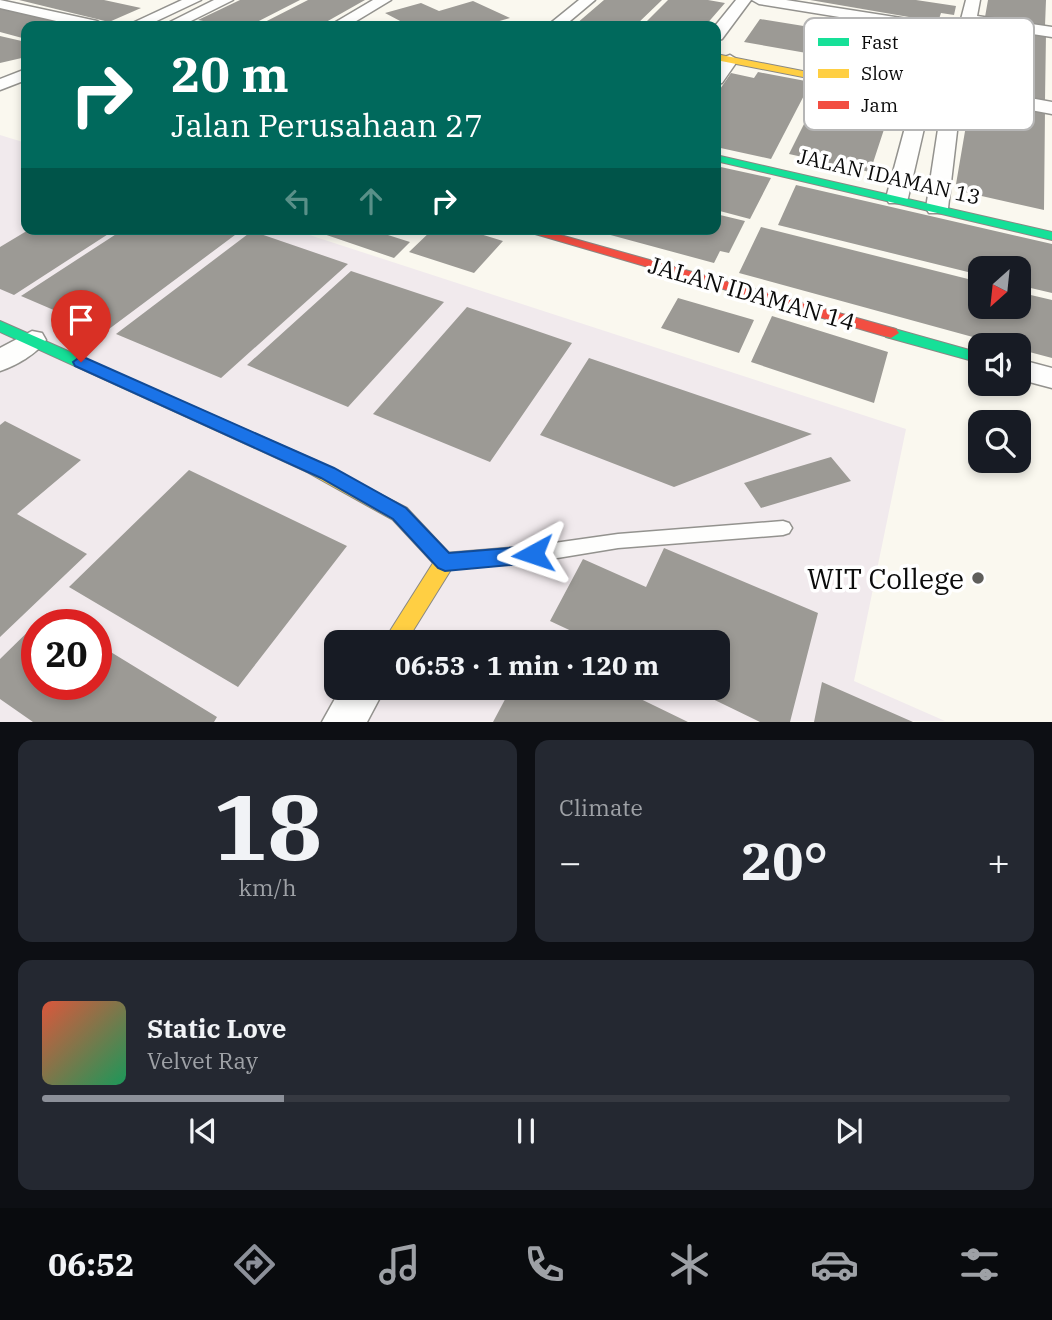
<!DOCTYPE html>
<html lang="en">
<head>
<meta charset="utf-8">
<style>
	:root { --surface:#171b24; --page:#242831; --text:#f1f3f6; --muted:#9ea1a6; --line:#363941; --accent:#8c9099 }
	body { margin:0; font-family:"IBM Plex Serif",serif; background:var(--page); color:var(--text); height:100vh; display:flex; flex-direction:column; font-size:26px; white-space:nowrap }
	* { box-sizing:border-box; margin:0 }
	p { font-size:23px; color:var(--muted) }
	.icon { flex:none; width:38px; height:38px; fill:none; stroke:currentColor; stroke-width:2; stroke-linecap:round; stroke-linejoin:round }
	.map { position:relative; height:722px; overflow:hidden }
	.side { display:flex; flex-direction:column; gap:18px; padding:18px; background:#0d0f14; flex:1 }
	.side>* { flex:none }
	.banner { position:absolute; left:21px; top:21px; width:700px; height:214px; border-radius:14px; box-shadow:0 4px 10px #0003; background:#00695c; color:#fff; overflow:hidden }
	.needle { width:46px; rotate:207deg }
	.tools { position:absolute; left:968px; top:256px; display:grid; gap:14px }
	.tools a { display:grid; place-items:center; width:63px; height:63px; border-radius:14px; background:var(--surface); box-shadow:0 4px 10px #0003; font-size:35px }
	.speed { position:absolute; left:21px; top:609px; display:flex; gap:14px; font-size:35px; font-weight:700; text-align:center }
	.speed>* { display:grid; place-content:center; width:91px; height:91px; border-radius:50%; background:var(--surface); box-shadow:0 4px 10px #0003; line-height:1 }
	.speed .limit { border:10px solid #d22; background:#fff; color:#111 }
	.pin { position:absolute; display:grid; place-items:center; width:60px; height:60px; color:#fff; margin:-72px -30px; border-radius:50% 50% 50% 0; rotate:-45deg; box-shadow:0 0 7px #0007 }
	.pin .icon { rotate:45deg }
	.me { position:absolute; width:77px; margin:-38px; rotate:265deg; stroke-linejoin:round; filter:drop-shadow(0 0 5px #0008) }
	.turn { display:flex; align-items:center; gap:24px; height:147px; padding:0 35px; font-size:32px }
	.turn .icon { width:91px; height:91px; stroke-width:2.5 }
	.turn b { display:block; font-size:49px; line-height:60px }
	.lanes { display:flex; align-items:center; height:66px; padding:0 35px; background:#0003; justify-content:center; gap:35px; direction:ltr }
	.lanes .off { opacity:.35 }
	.big { font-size:52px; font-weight:700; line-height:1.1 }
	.side .card { flex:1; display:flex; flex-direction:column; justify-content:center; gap:10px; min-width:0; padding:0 24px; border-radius:14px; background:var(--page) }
	.side .dial { align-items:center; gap:0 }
	.dial b { font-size:91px; line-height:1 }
	.song { display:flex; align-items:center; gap:21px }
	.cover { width:84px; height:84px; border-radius:10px; background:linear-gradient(135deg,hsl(10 70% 55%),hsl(150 70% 35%)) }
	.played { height:7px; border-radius:4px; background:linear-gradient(90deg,var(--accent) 25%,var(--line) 25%) }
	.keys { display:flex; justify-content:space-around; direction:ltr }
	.heat { display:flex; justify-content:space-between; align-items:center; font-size:38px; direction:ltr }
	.side .tiles { flex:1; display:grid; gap:18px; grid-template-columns:1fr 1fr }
	.card:last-child { grid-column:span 2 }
	.trip { position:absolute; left:324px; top:630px; width:406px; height:70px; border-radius:14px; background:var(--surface); box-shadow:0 4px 10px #0003; font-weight:700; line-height:70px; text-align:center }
	.tab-bar { display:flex; height:112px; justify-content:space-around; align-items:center; background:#090b0e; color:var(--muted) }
	.tab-bar .icon { width:49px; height:49px }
	.tab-bar .active { color:var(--accent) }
	.tab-bar b { font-size:32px; color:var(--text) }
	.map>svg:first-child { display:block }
	.industrial { fill:#f1eaed; fill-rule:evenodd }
	.building { fill:#9c9a95 }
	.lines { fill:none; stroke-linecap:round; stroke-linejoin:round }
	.lane-casing { stroke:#93928e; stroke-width:3 }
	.street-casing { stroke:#93928e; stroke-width:3 }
	.fast-casing { stroke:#898884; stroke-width:2 }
	.slow-casing { stroke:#898884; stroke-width:2 }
	.jam-casing { stroke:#898884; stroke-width:2 }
	.lane { fill:#fefefd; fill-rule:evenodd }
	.street { fill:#fefefd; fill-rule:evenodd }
	.fast { fill:#16e098; fill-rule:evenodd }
	.slow { fill:#ffcf43; fill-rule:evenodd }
	.jam { fill:#f24e42; fill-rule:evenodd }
	.route { fill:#1a73e8; stroke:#114b97; stroke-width:2 }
	.poi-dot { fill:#5f5e5b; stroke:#fff; stroke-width:2.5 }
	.labels { text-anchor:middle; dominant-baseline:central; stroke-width:7; stroke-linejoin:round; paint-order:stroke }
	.far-street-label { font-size:21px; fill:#0b0b0b; stroke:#fff }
	.street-label { font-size:24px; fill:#0b0b0b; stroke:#fff }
	.near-poi-label { font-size:28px; fill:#0b0b0b; stroke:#fff; text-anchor:end }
	.key { fill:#fff; stroke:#b6b6b6; stroke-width:2 }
	.key-label { font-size:19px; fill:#0b0b0b }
</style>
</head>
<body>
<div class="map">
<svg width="1052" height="722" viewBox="0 0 1052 722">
	<rect width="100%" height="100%" fill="#faf8ef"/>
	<!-- industrial -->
	<path class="industrial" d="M0,135L26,143V229H291L906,429L854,681L945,721L0,722ZM37,625H96V684H37ZM336,642H718V688H336Z"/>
	<!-- building -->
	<path class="building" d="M19,0H104L141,8L109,22Z
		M240,0H300L249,26H229L198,20Z
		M308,0H365L319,26H257Z
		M604,0H662L635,26L576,24Z
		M668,0H708L725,3L705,26H642Z
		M810,0H916L956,6L954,15L941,13L938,22Z
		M988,0H1046L1045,26L985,17Z
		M473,1L510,18L496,22L505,26H391L402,22L385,13L421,3L439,11Z
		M0,7L76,25V26H26V39L0,32Z
		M760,19L853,34L841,59L744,42Z
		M982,23L1046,33L1045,100L971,87Z
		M0,36L26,42V57L0,63Z
		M758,72L811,82L771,159L716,147V95L731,73L754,78Z
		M823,86L894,99L870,172L789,154Z
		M971,96L1045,110L1044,210L955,190Z
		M716,166L771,178L750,219L716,210Z
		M796,185L1052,244V293L1018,285V268H980V275L778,225Z
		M716,214L745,221L729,253L720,251L714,263L592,230L716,229Z
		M761,227L980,282V306H1018V292L1052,300V358L1018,349V345H1002L739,273Z
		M30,229H116L14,295L0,289V247Z
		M124,229H243L105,332L21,296Z
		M309,229H369L410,242L394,258Z
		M433,229H464L503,241L474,273L409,252Z
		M252,231L348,264L221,378L116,334Z
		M351,271L444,302L348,407L247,365Z
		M678,298L754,320L739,353L661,328Z
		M467,307L572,343L490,462L373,414Z
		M772,316L888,352L874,403L751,362Z
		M589,358L812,434L674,487L540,435Z
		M5,421L81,460L17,514L87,554L0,637V425Z
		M831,457L851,481L761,508L744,483Z
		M189,470L347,546L238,687L69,587Z
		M664,548L818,613L790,722H760L690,688H718V642H595L550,621L583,559L646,587Z
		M47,613L66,625H37V684H96V643L217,717L214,722H33L0,699V659Z
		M822,682L913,722H814Z
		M511,688H618L688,722H493Z"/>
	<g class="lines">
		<defs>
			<path id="lane" d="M783,521L789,523L792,528L789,533L783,535L618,548L533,562L450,569L444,567L441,561L444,555L450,553L533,546L618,534Z"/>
			<path id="street" d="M0,0L97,21L105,26H78L0,8Z
				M182,0H201L146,26H126Z
				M214,0H233L183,25L177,26L170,22Z
				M373,0H391L348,26H329Z
				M579,0H595L564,26H547Z
				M736,0H751L722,39L716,41L715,26Z
				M752,0H786L959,27L966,0H980L977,16L1052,27V37L975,25L963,86L1052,102V114L961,97L948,208L945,213H929L926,208L942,103L957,36L759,4Z
				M730,55L738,60L722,83L716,84C716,72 716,59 730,55Z
				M26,69V80L0,90V79Z
				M922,93L931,98L908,198L905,203H889L886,198L913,98Z
				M32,331L42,333L46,340C37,354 15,366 0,371V348Z
				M1018,359L1052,368V388L1018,379Z
				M341,688H385L367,722H322Z"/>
			<path id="fast" d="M716,155L1052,232V240L716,161Z
				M0,321L317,461L320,466L317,471L311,473L305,471L0,332Z
				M891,328L980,353V363L886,337L883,333L886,329Z"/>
			<path id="slow" d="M716,54L951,100L956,103L951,106L716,60Z
				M311,459L407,508L452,556L455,562L452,568L406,642H383L433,563L393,520L305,471L302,466L305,461Z"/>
			<path id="jam" d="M518,229H539L896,329L899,333L891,338Z"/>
		</defs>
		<!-- lane casing -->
		<use href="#lane" class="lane-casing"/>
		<!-- street casing -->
		<use href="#street" class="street-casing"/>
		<!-- fast casing -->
		<use href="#fast" class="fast-casing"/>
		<!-- slow casing -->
		<use href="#slow" class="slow-casing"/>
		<!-- jam casing -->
		<use href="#jam" class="jam-casing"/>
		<!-- lane -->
		<use href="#lane" class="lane"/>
		<!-- street -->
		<use href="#street" class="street"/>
		<!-- fast -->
		<use href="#fast" class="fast"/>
		<!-- slow -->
		<use href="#slow" class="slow"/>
		<!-- jam -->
		<use href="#jam" class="jam"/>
	</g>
	<!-- route -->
	<path class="route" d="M81,356L334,468L406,508L449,553L533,546L540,548L543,554L540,561L533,563L445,571L438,568L393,519L321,478L75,366L73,362Z"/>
	<!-- markers -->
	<circle class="poi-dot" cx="978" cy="578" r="7"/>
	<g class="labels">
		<!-- far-street labels -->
		<g class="far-street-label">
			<text transform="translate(889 176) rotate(13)">JALAN IDAMAN 13</text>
		</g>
		<!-- street labels -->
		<g class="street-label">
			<text transform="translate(752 293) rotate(16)">JALAN IDAMAN 14</text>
		</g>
		<!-- near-poi labels -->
		<g class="near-poi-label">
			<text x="964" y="578">WIT College</text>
		</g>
	</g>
	<!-- legend -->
	<rect x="804" y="18" width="230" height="112" rx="10" class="key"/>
	<rect x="818" y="38" width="31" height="8" fill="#16e098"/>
	<rect x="818" y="69" width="31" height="9" fill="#ffcf43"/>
	<rect x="818" y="101" width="31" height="8" fill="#f24e42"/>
	<g class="key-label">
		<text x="861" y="49">Fast</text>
		<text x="861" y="80">Slow</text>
		<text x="861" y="112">Jam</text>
	</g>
</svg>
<div class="tools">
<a><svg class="needle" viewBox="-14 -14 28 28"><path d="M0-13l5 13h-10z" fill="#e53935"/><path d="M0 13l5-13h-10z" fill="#9ea1a6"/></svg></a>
<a><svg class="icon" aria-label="sound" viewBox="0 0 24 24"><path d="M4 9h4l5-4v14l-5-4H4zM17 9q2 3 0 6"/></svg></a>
<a><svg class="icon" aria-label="search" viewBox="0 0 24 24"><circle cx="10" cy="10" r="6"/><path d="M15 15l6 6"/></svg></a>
</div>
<div class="speed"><div class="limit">20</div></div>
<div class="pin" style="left:81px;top:362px;background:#d93025"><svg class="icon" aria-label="arrive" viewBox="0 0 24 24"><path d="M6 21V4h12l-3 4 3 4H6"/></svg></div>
<svg class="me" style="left:533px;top:554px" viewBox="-20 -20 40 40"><path d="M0-17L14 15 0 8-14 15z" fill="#1a73e8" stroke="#fff" stroke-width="4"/></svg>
<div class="trip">06:53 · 1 min · 120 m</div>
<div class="banner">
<div class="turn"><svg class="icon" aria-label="right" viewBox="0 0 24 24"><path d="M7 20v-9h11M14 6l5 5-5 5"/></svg><div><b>20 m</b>Jalan Perusahaan 27</div></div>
<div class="lanes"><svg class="icon off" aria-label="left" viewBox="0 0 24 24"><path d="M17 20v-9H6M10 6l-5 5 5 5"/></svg><svg class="icon off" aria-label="ahead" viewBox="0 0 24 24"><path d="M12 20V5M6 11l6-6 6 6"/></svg><svg class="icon" aria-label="right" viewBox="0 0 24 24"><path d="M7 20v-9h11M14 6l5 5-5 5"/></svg></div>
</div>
</div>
<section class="side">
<div class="tiles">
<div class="card dial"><b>18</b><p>km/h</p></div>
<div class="card"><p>Climate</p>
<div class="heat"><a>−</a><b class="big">20°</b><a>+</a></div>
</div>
<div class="card">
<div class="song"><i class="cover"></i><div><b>Static Love</b><p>Velvet Ray</p></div></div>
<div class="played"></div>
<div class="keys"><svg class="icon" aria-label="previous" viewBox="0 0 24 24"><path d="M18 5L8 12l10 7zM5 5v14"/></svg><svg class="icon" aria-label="pause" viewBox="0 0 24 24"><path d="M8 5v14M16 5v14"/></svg><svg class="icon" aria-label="next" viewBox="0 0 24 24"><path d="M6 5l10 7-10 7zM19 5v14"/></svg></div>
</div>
</div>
</section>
<nav class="tab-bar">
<b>06:52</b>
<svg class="icon active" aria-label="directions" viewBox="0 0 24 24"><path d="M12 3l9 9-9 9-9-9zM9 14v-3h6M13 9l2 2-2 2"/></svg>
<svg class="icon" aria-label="music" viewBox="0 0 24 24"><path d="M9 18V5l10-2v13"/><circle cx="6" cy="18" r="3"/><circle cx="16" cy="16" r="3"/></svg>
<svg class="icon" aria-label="phone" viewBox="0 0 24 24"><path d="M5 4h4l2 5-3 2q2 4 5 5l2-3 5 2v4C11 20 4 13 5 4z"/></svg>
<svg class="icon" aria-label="climate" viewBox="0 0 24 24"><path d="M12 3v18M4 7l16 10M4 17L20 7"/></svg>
<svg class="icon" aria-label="car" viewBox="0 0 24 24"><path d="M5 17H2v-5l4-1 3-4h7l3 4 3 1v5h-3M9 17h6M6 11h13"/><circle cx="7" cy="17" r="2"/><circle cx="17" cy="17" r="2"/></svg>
<svg class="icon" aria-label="filters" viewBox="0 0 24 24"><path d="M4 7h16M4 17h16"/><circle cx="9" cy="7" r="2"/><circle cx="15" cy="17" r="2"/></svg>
</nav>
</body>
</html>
